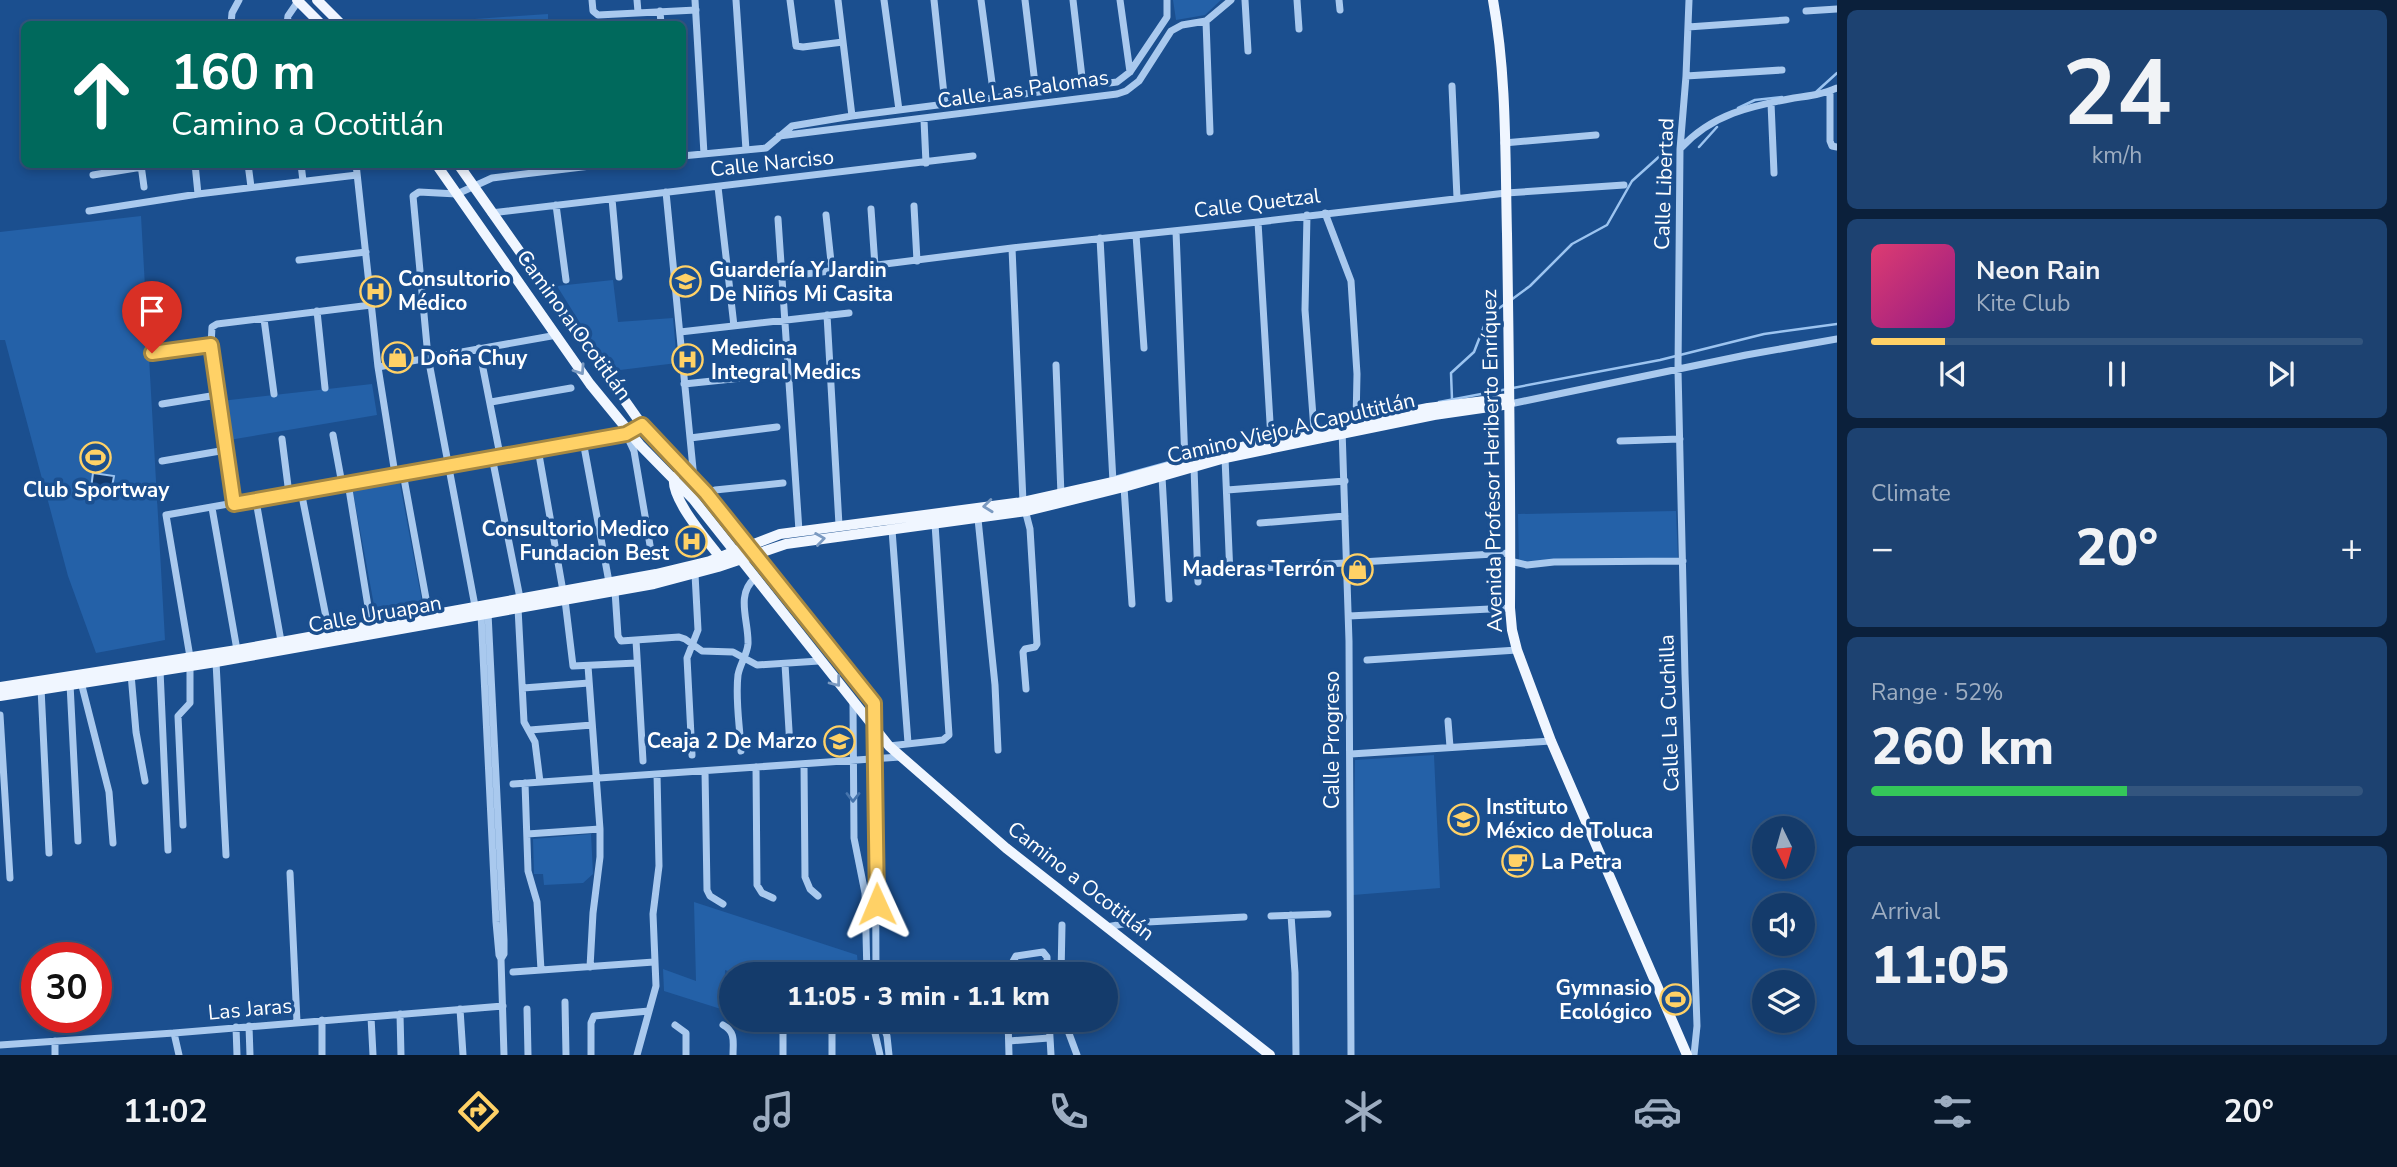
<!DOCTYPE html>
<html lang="en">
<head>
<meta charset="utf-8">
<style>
	:root { --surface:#143b6b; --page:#1d4271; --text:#f1f3f6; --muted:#9dadc1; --line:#33557e; --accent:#ffd166 }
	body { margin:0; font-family:"Nunito Sans",sans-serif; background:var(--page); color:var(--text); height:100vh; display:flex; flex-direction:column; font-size:26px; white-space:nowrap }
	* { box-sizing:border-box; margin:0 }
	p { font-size:23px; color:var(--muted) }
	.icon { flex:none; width:38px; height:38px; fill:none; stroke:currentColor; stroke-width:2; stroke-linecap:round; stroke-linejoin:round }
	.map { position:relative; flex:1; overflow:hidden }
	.sheet { display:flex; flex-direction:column; gap:10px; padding:10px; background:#0b203b; width:560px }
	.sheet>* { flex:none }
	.banner { position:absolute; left:21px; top:21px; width:665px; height:147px; border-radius:10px; box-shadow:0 4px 10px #0003,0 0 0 2px var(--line); background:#00695c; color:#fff; overflow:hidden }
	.needle { width:46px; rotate:175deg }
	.fabs { position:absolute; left:1752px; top:816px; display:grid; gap:14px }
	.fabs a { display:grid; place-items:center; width:63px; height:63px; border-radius:50%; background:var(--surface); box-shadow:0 4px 10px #0003,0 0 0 2px var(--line); font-size:35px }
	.speed { position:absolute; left:21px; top:942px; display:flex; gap:14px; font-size:35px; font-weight:700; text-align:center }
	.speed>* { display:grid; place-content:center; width:91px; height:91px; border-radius:50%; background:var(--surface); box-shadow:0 4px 10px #0003,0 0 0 2px var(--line); line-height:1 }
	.speed .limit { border:10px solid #d22; background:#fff; color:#111 }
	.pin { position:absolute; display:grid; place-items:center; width:60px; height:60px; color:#fff; margin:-72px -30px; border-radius:50% 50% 50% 0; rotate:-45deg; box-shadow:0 0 7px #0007 }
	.pin .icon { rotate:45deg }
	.me { position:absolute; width:77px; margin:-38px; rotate:359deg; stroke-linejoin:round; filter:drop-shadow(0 0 5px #0008) }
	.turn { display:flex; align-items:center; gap:24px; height:147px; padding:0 35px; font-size:32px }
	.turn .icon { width:91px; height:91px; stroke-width:2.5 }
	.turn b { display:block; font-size:49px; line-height:60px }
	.big { font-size:52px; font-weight:800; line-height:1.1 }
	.sheet .card { flex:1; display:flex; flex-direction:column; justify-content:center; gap:10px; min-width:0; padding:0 24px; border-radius:10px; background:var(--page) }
	.sheet .dial { align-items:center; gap:0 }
	.dial b { font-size:91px; line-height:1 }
	.song { display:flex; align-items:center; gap:21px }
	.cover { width:84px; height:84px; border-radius:10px; background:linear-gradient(135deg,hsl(340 70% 55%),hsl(310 70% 35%)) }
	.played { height:7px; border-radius:4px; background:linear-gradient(90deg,var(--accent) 15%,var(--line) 15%) }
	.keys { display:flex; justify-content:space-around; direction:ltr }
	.heat { display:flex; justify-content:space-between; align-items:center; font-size:38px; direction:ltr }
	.charge { height:10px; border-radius:5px; background:linear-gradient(90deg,#34c759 52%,var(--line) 0) }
	.trip { position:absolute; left:719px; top:962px; width:399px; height:70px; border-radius:35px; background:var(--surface); box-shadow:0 4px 10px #0003,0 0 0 2px var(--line); font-weight:800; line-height:70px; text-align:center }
	.tabs { display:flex; height:112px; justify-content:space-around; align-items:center; background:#08182b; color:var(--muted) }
	.tabs .icon { width:49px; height:49px }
	.tabs .on { color:var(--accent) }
	.tabs b { font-size:32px; color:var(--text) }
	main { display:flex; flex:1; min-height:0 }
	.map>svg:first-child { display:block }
	.green { fill:#2461a8 }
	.water { fill:#123a6d; stroke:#9cc4f0; stroke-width:2 }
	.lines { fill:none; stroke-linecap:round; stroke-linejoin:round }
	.stream { stroke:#9cc4f0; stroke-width:2.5 }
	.minor { stroke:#a9c9ee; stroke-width:7 }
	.major { stroke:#f0f6ff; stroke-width:10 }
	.oneway { stroke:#7b9ac1 }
	.oneway2 { stroke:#4674ac }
	.route-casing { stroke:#a68842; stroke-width:18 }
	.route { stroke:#ffd166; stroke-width:12 }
	.labels { text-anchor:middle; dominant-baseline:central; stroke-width:7; stroke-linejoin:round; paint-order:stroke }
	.street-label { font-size:21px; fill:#fff; stroke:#1b4f8f }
	.poi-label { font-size:21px; font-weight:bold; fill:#fff; stroke:#1b4f8f; text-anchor:start }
</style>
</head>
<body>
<main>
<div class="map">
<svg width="1837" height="1055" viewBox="0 0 1837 1055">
	<rect width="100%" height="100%" fill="#1b4f8f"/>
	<!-- green -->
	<path class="green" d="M1173,0H1221L1205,15L1176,20Z
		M548,14V24H432V22Z
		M141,216L165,640L96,653L68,576L5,340H0V232Z
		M613,280L618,322L673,318L677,363L620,370L612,374L557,286Z
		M372,384L377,415L229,440L221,401Z
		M399,479L424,612L377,621L352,487Z
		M1676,511L1678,559L1519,561L1518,514Z
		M1434,755L1440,888L1353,895L1355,760Z
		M591,834L593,874L583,883L544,885L543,874H534L533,839Z
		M694,902L857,955L859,975H851L822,965V975H739L725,970L724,1010L664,991L663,969L696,981Z"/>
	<!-- water -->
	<path class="water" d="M93,473L114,476L110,498L90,496Z"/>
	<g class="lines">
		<!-- stream -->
		<path class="stream" d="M1816,92L1837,73
			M1738,108L1755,100L1782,97
			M1699,147L1717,127
			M1511,300L1530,286L1572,244L1607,225L1632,181L1662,154
			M1452,399L1451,373L1474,352L1488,316L1505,304
			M1439,402L1660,360L1764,334L1837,324
			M1115,477L1213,450
			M908,522L926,520"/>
		<!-- minor -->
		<path class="minor" d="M592,0L593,11L598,15L696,10
			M637,0L638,12
			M695,0L704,154
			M736,0L746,150
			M790,0L796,46L803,47L843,42
			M838,0L852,116
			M884,0L899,110
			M934,0L945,104
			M981,0L994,98
			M1025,0L1036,92
			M1073,0L1083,86
			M1120,0L1130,72
			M1245,0L1248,51
			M1297,0L1299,29
			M1339,0L1340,10
			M1689,0L1686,76L1680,149L1678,370L1685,674L1697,1026L1694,1055
			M660,11L661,24
			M1806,11L1837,9
			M1206,21L1210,132
			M231,24L232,13L239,0
			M287,24L288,16L299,0
			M1688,27L1786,20
			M1686,76L1782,70
			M1452,86L1457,198
			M1830,91V141L1832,146L1837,147
			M1771,103L1774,173
			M924,120L926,163
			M779,136L1117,94L1126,91L1139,81L1171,31L1182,25L1206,21L1231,0
			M1504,143L1596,135
			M1681,148C1712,114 1751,106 1794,98C1809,96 1824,94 1837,88
			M682,156L766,148L792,126L852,116L1117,82L1130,72L1167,17V0
			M195,164L198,194
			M248,164L251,187
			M301,164L303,181
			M356,164L378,367L395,474
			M141,165L144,187
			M93,175L142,167
			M718,187L734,326
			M666,192L694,479
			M612,199L619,277
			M556,205L566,280
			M914,206L917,261
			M871,209L875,266
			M89,211L198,194L357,175
			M491,213L973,156
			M1325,213L1351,281L1357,374L1356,422
			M826,215L832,271
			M1307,215L1305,310L1314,430
			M778,219L799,531
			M1258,222L1271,439
			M1176,231L1185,462
			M1136,235L1144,348
			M1100,238L1113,482
			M1012,248L1023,502L1030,529L1037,644L1035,647L1025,649L1023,652L1026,689
			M299,260L366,252
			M782,277L1012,248L1258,222L1506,193L1624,185
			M317,311L325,388
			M827,315L839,525
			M264,319L274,394
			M680,332L849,313
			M479,348L500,455
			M152,353L211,345
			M1056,365L1061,495
			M378,367L557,335
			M684,384L770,375
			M491,402L571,388
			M162,404L217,395
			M1510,404L1746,355L1837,339
			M1342,429L1349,641L1351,1055
			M626,434L634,451L652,557
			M333,435L342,484
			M690,438L777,427
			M282,439L289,494
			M583,441L609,582
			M1620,441L1680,439
			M538,449L563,591
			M492,457L520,598
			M1225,458L1230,575
			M162,461L226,450
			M1194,467L1198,582
			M403,473L429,615
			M1162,477L1169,599
			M348,483L371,625
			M1124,487L1132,604
			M1227,490L1345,481
			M301,491L329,632
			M706,493L715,490L783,483
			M256,501L281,641
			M234,504L217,395L211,345L212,327L217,324L371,305
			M212,508L237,650
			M978,519L995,685L998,750
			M1260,523L1345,516
			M892,530L908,743
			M1510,561L1527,565L1554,562L1683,561
			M1263,568L1510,553
			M615,591L618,636L621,641L679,637L685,639L702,651L733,652L757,665L819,661
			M565,600L573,666L637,663
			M475,606L428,357L413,196L419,192L457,194L492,178L607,164
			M518,608L524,722L535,742L540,782
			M488,613L504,940V954L501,959
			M481,614L496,922L499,955L501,959L504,1055
			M1349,616L1510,608
			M636,640L643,761
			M1367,660L1517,650
			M216,662L226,855
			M785,664L790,747
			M588,666L600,829V857L593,913L590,967
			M160,670L168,850
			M131,674L136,732L145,781
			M81,682L109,792L113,843
			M70,684L78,841
			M41,688L49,853
			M523,688L589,683
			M853,704L854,838L865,893L867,975
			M0,715L10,878
			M1448,721L1450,747
			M875,729L876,975
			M530,730L592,725
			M889,746L943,740L949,735L935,524
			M741,751C740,726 735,700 738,675C740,664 747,655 748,644C749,621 735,595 755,578
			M1351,754L1551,741
			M692,755L687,658L698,630L695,574
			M804,764L805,877L810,889L818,896
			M756,767L757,885L762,893L773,898
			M705,771L707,890L710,896L723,904
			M525,783L528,871L537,902L541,970
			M513,784L900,757
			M183,825L178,716L190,703V657L166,515L626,434L642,425
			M527,834L600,829
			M290,873L297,1022
			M1291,915L1295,973L1296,1055
			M1271,916L1328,914
			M1107,927L1128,923L1244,917
			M513,972L654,962
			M1009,975L1010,967L1016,956L1043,952L1047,957V975
			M1061,975L1062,925
			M565,1002L566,1055
			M460,1009L463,1055
			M527,1009L528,1055
			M400,1014L401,1055
			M371,1017L373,1055
			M322,1020V1055
			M774,1020L783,1030V1055
			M826,1020L832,1031V1055
			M872,1020L880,1055
			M881,1020L887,1036L889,1055
			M1008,1020L1009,1055
			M1049,1020L1051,1055
			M1064,1020L1077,1055
			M675,1025L686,1033V1055
			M723,1025C736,1032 733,1042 733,1055
			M249,1026L250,1055
			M236,1027L237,1055
			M174,1033L179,1055
			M55,1041V1055
			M1009,1041L1049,1038
			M0,1045L174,1033L503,1006
			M591,1055V1023L594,1016L649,1011
			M637,1055L656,986L653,914L659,866L657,774"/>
		<!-- major -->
		<path class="major" d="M297,0L321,24
			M317,0L341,24
			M1493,0C1507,77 1505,157 1507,234C1509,359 1511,484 1510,608L1512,630L1517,650L1551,741L1687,1055
			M436,164L590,384L640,445L693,499L889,746L1006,848L1270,1055
			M458,164L642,425L706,493L861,686L875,706V729
			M674,477C670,499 708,541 722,560
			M0,687L237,650L656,574L710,561L780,534L1023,502L1113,482L1271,439L1428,408L1509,398
			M0,696L216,662L654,584L718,567L786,544L1027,511L1124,487L1225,458L1434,415L1510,404"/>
	</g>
	<!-- one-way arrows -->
	<defs><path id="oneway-chevron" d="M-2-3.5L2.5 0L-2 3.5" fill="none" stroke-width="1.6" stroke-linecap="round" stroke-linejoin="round" transform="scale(1.75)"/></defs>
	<g class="oneway">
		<use href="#oneway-chevron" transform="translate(580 370) rotate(56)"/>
		<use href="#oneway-chevron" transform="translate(988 506) rotate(174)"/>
		<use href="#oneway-chevron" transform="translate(820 539) rotate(-8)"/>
		<use href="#oneway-chevron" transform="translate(836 682) rotate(52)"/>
	</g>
	<use class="oneway2" href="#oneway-chevron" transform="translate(853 797) rotate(90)"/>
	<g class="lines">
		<defs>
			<path id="route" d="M152,353L211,345L234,504L626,434L642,425L706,493L874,703L877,904"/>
		</defs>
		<!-- route casing -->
		<use href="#route" class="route-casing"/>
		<!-- route -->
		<use href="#route" class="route"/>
	</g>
	<!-- icons -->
	<defs>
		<symbol id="school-ring" viewBox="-11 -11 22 22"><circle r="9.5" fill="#1b4f8f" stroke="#ffd166" stroke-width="1.5"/><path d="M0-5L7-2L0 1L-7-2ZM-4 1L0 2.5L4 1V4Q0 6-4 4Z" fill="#ffd166"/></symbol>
		<symbol id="hospital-ring" viewBox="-11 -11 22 22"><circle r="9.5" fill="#1b4f8f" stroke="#ffd166" stroke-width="1.5"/><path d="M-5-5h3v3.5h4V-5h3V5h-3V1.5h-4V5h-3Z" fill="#ffd166"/></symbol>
		<symbol id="shop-ring" viewBox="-11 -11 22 22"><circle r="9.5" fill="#1b4f8f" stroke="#ffd166" stroke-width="1.5"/><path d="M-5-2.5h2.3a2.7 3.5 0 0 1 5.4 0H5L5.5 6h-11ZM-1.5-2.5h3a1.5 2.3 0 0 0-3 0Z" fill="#ffd166"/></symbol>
		<symbol id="stadium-ring" viewBox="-11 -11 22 22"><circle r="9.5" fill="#1b4f8f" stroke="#ffd166" stroke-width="1.5"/><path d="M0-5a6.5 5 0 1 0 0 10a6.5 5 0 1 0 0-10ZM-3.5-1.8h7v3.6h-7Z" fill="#ffd166"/></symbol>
		<symbol id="university-ring" viewBox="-11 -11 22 22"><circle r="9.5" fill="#1b4f8f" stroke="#ffd166" stroke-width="1.5"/><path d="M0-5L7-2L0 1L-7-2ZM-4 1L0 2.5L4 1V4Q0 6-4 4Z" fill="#ffd166"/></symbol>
		<symbol id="cafe-ring" viewBox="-11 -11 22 22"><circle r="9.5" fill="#1b4f8f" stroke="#ffd166" stroke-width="1.5"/><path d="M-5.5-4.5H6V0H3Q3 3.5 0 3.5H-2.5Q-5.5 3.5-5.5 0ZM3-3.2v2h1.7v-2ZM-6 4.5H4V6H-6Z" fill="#ffd166"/></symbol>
	</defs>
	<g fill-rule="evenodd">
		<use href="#school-ring" x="668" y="264" width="35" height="35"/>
		<use href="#hospital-ring" x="358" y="274" width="35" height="35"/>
		<use href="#shop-ring" x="380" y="340" width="35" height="35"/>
		<use href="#hospital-ring" x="670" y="342" width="35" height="35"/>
		<use href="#stadium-ring" x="78" y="440" width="35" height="35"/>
		<use href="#hospital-ring" x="674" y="524" width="35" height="35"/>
		<use href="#shop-ring" x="1340" y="552" width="35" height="35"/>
		<use href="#university-ring" x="822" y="724" width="35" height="35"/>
		<use href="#school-ring" x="1446" y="802" width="35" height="35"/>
		<use href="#cafe-ring" x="1500" y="844" width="35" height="35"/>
		<use href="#stadium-ring" x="1658" y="982" width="35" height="35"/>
	</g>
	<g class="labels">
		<!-- street labels -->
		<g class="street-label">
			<text transform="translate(1023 89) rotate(-8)">Calle Las Palomas</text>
			<text transform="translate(772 163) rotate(-6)">Calle Narciso</text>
			<text transform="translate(1664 184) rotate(-88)">Calle Libertad</text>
			<text transform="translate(1257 203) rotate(-7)">Calle Quetzal</text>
			<text transform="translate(574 325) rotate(54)">Camino a Ocotitlán</text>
			<text transform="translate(1291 428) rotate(-13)">Camino Viejo A Capultitlán</text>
			<text transform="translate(1492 461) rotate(-91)">Avenida Profesor Heriberto Enríquez</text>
			<text transform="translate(375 614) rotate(-10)">Calle Uruapan</text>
			<text transform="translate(1669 713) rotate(-92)">Calle La Cuchilla</text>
			<text transform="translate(1332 740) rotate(-90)">Calle Progreso</text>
			<text transform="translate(1081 881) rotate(38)">Camino a Ocotitlán</text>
			<text transform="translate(250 1009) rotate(-5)">Las Jaras</text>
		</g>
		<!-- poi labels -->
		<g class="poi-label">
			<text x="709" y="270">Guardería Y Jardin<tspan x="709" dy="24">De Niños Mi Casita</tspan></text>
			<text x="398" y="279">Consultorio<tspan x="398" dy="24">Médico</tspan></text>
			<text x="711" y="348">Medicina<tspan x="711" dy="24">Integral Medics</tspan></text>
			<text x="420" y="358">Doña Chuy</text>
			<text x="96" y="490" text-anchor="middle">Club Sportway</text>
			<text x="669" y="529" text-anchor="end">Consultorio Medico<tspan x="669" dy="24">Fundacion Best</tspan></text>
			<text x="1335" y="569" text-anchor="end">Maderas Terrón</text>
			<text x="817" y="741" text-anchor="end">Ceaja 2 De Marzo</text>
			<text x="1486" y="807">Instituto<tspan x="1486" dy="24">México de Toluca</tspan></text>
			<text x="1541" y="862">La Petra</text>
			<text x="1652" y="988" text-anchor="end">Gymnasio<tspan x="1652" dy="24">Ecológico</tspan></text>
		</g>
	</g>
</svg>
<div class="fabs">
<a><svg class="needle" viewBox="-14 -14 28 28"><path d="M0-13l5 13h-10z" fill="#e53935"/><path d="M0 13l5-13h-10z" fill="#9dadc1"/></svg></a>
<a><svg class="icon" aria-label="sound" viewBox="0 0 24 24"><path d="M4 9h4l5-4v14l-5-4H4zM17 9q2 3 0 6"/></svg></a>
<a><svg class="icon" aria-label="layers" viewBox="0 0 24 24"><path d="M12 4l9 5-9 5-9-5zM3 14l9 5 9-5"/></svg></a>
</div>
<div class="speed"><div class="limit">30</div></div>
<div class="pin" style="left:152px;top:353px;background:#d93025"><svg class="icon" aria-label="arrive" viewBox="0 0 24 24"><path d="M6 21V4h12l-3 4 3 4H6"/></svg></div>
<svg class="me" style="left:877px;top:904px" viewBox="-20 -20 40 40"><path d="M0-17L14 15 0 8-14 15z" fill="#ffd166" stroke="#fff" stroke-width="4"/></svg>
<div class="trip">11:05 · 3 min · 1.1 km</div>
<div class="banner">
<div class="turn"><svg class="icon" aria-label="ahead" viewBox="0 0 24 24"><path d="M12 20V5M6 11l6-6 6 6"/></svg><div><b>160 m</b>Camino a Ocotitlán</div></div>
</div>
</div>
<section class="sheet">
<div class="card dial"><b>24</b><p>km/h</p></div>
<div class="card">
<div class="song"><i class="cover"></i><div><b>Neon Rain</b><p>Kite Club</p></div></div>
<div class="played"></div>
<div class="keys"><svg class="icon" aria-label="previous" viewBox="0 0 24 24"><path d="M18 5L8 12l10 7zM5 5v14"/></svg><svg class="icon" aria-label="pause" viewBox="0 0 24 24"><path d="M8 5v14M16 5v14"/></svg><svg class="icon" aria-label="next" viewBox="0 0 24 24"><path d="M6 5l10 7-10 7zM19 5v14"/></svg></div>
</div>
<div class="card"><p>Climate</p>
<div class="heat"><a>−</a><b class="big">20°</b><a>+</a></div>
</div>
<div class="card"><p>Range · 52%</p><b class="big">260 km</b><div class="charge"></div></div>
<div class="card"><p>Arrival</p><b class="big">11:05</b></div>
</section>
</main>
<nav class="tabs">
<b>11:02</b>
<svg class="icon on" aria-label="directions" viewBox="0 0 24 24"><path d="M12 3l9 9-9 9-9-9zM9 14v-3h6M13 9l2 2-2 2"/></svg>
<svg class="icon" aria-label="music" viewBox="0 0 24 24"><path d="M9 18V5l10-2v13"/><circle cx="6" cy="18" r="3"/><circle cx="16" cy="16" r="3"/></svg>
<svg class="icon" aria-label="phone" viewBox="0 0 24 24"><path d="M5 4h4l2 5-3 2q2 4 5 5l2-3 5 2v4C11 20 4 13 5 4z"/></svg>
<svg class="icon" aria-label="climate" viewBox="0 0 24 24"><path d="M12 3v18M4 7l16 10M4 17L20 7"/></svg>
<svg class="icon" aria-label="car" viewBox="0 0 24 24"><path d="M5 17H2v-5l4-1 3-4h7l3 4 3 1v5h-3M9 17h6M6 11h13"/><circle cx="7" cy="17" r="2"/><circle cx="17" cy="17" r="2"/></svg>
<svg class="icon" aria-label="filters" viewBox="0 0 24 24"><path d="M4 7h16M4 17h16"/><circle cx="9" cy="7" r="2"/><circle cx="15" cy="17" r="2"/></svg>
<b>20°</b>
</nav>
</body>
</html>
